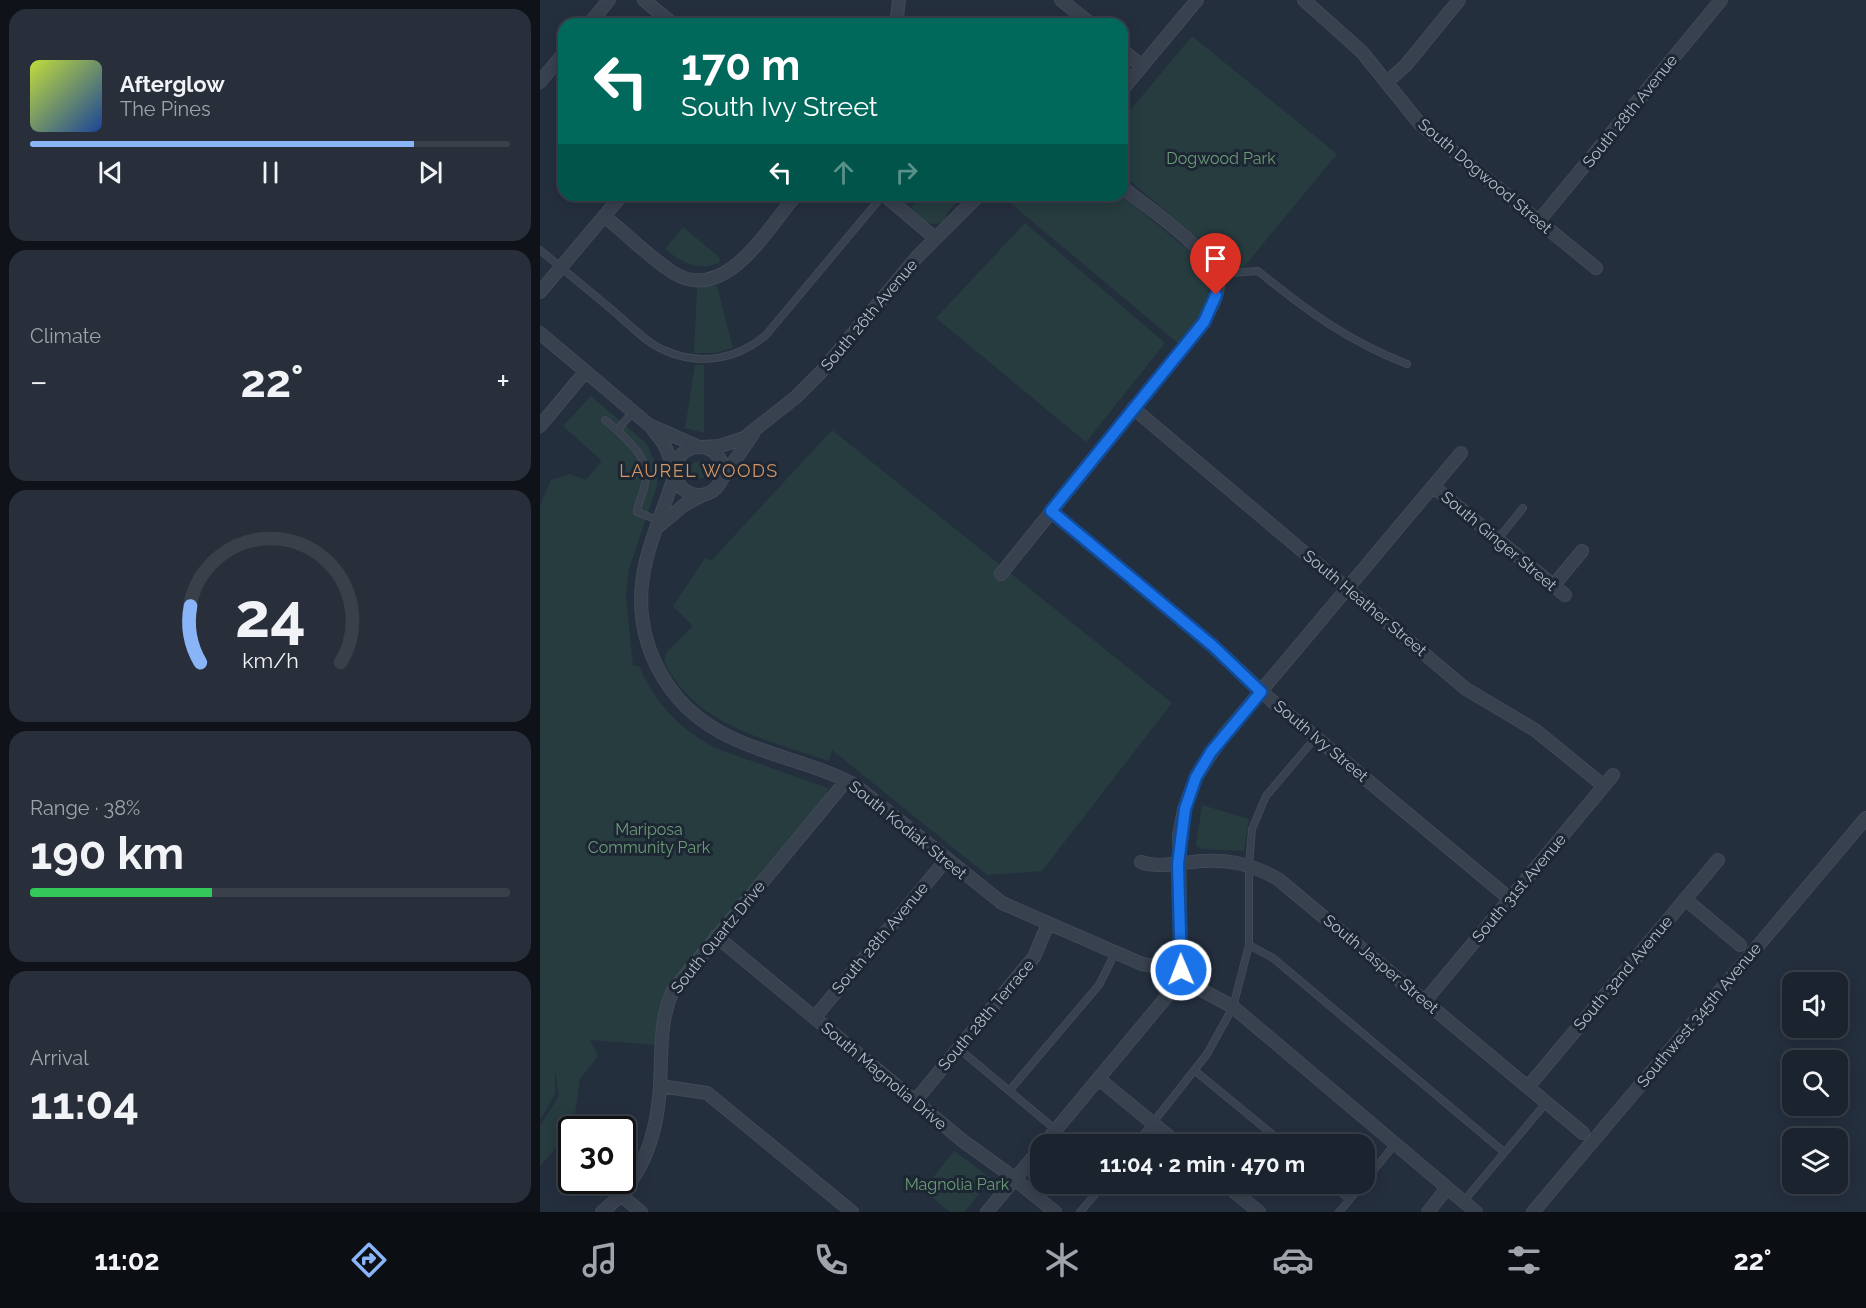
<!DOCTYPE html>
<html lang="en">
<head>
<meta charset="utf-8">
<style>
	:root { --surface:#1b232e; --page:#282f3a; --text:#f1f3f6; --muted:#a0a4aa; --line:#39404a; --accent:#8ab4f8 }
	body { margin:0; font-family:Raleway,sans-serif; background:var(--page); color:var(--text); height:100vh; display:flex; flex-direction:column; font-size:22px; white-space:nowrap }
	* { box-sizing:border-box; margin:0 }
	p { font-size:20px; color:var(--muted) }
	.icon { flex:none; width:33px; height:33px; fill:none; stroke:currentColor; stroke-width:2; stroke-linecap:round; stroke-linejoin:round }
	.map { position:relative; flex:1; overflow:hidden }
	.details { display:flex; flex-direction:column; gap:9px; padding:9px; background:#0f1319; width:540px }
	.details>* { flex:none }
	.guide { position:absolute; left:18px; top:18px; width:570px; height:183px; border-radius:18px; box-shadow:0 3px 15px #0003,0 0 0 2px var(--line); background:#00695c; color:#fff; overflow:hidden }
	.tools { position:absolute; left:1242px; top:972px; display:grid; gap:12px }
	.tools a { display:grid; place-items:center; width:66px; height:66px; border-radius:12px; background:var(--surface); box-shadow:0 3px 15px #0003,0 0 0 2px var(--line); font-size:30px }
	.speed { position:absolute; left:18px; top:1116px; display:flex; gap:12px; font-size:30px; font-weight:700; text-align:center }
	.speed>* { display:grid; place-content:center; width:78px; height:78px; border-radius:50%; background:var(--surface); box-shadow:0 3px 15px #0003,0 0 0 2px var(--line); line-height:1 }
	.speed .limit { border:3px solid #111; border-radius:9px; background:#fff; color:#111 }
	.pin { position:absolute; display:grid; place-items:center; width:51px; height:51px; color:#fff; margin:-62px -26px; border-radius:50% 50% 50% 0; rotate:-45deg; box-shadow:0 0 6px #0007 }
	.pin .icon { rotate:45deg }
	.me { position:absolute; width:66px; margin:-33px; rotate:359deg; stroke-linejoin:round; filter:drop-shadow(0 0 4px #0008) }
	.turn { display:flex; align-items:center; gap:21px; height:126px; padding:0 24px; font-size:27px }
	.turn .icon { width:78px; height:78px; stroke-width:2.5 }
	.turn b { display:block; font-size:42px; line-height:51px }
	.lanes { display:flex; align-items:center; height:57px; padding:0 24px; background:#0003; justify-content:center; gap:30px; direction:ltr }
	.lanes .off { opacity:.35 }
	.big { font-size:45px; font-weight:700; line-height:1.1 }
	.details .tile { flex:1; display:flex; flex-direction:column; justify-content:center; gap:9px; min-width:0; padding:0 21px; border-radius:18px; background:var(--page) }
	.details .dial { align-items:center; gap:0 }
	.dial svg { height:156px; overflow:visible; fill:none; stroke:var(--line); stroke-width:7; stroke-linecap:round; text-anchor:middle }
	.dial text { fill:var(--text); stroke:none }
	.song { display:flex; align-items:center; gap:18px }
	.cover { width:72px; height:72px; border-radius:9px; background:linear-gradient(135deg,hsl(70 70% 55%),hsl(220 70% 35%)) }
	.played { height:6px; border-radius:3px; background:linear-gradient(90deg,var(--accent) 80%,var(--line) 80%) }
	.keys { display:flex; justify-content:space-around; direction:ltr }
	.heat { display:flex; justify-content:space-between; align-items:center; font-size:33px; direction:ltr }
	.charge { height:9px; border-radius:4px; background:linear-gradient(90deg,#34c759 38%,var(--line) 0) }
	.trip { position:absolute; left:490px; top:1134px; width:345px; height:60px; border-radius:18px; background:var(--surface); box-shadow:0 3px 15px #0003,0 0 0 2px var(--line); font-weight:700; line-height:60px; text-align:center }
	.dock { display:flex; height:96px; justify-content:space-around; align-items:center; background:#0b0e12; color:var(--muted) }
	.dock .icon { width:42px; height:42px }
	.dock .on { color:var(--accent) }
	.dock b { font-size:27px; color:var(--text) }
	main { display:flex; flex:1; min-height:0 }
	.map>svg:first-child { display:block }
	.green { fill:#263c3f }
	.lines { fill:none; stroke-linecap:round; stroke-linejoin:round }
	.lane-casing { stroke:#414a57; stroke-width:8 }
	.street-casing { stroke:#414a57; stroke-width:14 }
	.lane { stroke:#38414e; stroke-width:6 }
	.street { stroke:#38414e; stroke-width:12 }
	.route-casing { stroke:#114b97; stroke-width:15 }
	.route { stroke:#1a73e8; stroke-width:10 }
	.labels { text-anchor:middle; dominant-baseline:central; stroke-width:6; stroke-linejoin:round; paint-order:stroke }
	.street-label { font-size:16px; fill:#b4bcc9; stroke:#1d2633 }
	.park-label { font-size:16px; fill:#6b9a76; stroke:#1d2633 }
	.neighbourhood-label { font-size:18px; letter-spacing:1.5px; fill:#d59563; stroke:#1d2633 }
</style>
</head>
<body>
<main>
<section class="details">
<div class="tile">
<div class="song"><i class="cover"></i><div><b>Afterglow</b><p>The Pines</p></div></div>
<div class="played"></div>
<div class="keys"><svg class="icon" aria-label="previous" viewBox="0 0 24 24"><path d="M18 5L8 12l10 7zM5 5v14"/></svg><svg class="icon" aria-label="pause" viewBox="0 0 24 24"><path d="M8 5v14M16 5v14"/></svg><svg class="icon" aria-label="next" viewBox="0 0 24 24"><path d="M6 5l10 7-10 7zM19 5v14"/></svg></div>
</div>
<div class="tile"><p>Climate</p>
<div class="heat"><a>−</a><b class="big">22°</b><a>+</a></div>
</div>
<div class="tile dial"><svg viewBox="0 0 100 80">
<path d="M14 69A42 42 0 1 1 86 69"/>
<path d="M14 69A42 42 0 0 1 9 40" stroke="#8ab4f8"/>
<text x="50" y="56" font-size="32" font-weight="700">24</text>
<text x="50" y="72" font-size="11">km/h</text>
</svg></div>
<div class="tile"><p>Range · 38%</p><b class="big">190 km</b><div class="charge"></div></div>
<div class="tile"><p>Arrival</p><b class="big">11:04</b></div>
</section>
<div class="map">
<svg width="1326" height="1212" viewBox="0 0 1326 1212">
	<rect width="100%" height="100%" fill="#242f3e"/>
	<!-- green -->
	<path class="green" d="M652,36L797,154L703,268L683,265L673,251L582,174V120Z
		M382,195H424L408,211L403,222C388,228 381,219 370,209Z
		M478,195H581L665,264L671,281L662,315L640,345L468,201Z
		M485,223L625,343L546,442L396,318Z
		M143,227L179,257L180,262C160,273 141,262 125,249Z
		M164,284L177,286L193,348L173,353H154L157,288Z
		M155,365H164V433L145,428Z
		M51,396L106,443L117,466V486L89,569L86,597L93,666H99C115,703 140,729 175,748L288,788L286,796L136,977L116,1045L50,1040L58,1056L40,1079L35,1113L22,1141L0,1166V1126L19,1096L15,1070V1094L0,1120V505L11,480L30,474L46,480L62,461L23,426Z
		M292,430L632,703L502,871L447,875L292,750L289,761C226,739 156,727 124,661L127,652L153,626L133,606L165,558L171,561Z
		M150 470a9 9 0 1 1 18 0a9 9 0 1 1-18 0Z
		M662,805L709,819L704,851L662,849L656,846Z
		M414,1151L452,1179L424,1212H410L383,1190Z"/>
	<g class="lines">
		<defs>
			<path id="lane" d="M0,250C24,270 47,289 71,309C88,323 106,343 126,351C161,366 198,359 226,335L343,195
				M676,274L718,271C767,311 808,341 867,364
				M93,412L77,430C95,447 111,461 104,488C102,496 98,503 97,512L120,521
				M65,420L77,430
				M958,539L983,508
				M709,945L733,958L964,1152
				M418,1048L516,1130
				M654,1070L744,1144
				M469,1091L559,985L575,953
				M596,1144L667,1054L693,1007L709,945V865L712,829L726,796L776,737
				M825,1181L855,1144
				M791,1184L809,1199
				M923,1202L1006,1103
				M540,1212L564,1184
				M799,1212L823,1184"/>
			<path id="street" d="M104,0L133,24
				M359,0L357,16L361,24
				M521,0L551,24
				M764,0L822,52L880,124L1056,268
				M49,24L69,0
				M582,50L602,66
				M848,81L866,65L919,0
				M0,82L24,53
				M582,90L657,0
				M344,195L395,238
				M64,216C87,234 108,256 132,272C185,306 227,229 256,195
				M998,222L1181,0
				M0,292L82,195
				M0,333L109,425L159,447
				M593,408L926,689L995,730L1064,786
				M0,426L45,372
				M112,428L124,444L135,470
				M162,447L180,446L204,438L256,397L281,372L377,257L439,195
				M135 471a24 24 0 1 1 48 0a24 24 0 1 1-48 0Z
				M135,474C126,503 113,532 106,561C88,635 123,706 192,738C232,757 276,764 315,785L462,903L602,964L624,968
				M182,479L213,434
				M894,487L1025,595
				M511,511L673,646L731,700L970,899
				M119,526L144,505L163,495
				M461,574L664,322C669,310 679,297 678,283C677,253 605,206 582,187
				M1013,586L1042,551
				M601,862C619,868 634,863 652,862C684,858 710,863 738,879L1043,1133
				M1145,899L1200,945
				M176,936L423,1141L466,1172L515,1212
				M619 977a12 12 0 1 1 24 0a12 12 0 1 1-24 0Z
				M641,970L639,835L644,809L656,777L684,735L921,453
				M635,988L660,989L693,1007L936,1212
				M885,1001L1073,775
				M275,1017L406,860
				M559,1079L638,1144
				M120,1086L167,1093L312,1212
				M988,1087L1178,860
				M375,1101L494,957L508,924
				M504,1144L633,989
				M685,1184L719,1212
				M82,1196L101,1212
				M62,1212C102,1180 117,1137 120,1086C122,1053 119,1021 133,990L306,781
				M447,1212L501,1148
				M888,1212L907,1188
				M993,1212L1326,818"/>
		</defs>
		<!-- lane casing -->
		<use href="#lane" class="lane-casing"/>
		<!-- street casing -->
		<use href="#street" class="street-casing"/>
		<!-- lane -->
		<use href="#lane" class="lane"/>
		<!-- street -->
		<use href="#street" class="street"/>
	</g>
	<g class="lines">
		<defs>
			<path id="route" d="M641,970L638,864L645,809L656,777L671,752L721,692L673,646L511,511L664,322L676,295"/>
		</defs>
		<!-- route casing -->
		<use href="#route" class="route-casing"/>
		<!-- route -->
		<use href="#route" class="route"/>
	</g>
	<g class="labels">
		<!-- street labels -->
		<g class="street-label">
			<text transform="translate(1090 111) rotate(-51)">South 28th Avenue</text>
			<text transform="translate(945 176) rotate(40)">South Dogwood Street</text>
			<text transform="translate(329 315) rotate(-50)">South 26th Avenue</text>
			<text transform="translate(959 541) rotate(40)">South Ginger Street</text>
			<text transform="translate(825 603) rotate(40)">South Heather Street</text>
			<text transform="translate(781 741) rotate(40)">South Ivy Street</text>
			<text transform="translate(368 830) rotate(39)">South Kodiak Street</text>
			<text transform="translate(979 888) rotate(-50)">South 31st Avenue</text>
			<text transform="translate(178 937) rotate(-51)">South Quartz Drive</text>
			<text transform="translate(340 938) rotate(-50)">South 28th Avenue</text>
			<text transform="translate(841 964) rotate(40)">South Jasper Street</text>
			<text transform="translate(1083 973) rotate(-50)">South 32nd Avenue</text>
			<text transform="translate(446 1015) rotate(-50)">South 28th Terrace</text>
			<text transform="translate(1159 1015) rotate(-50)">Southwest 345th Avenue</text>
			<text transform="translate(344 1076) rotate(40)">South Magnolia Drive</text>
		</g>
		<!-- park labels -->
		<g class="park-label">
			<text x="681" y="158">Dogwood Park</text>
			<text x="109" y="829">Mariposa<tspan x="109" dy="18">Community Park</tspan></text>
			<text x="417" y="1184">Magnolia Park</text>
		</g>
		<!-- neighbourhood labels -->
		<g class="neighbourhood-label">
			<text x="159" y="470">LAUREL WOODS</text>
		</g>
	</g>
</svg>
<div class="tools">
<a><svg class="icon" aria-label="sound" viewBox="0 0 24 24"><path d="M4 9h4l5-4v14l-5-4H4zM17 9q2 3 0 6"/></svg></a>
<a><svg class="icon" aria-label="search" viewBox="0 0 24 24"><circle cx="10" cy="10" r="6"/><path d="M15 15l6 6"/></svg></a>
<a><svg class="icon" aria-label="layers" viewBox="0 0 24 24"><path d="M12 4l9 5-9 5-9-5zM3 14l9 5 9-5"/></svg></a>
</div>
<div class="speed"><div class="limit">30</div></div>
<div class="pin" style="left:676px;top:295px;background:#d93025"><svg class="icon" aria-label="arrive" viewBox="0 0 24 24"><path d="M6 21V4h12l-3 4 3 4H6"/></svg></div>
<svg class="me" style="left:641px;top:970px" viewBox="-20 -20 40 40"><circle r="17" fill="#1a73e8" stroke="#fff" stroke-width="3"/><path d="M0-11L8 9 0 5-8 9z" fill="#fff"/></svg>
<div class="trip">11:04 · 2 min · 470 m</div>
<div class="guide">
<div class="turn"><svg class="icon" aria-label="left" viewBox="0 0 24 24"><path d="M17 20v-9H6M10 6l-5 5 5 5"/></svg><div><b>170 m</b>South Ivy Street</div></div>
<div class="lanes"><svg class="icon" aria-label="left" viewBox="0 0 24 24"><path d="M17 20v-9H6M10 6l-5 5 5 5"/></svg><svg class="icon off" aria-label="ahead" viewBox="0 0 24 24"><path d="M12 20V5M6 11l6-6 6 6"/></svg><svg class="icon off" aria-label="right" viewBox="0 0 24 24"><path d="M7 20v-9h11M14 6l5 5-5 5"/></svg></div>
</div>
</div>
</main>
<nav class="dock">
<b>11:02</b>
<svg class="icon on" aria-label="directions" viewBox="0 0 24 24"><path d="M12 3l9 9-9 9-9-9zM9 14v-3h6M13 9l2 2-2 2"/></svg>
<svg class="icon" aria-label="music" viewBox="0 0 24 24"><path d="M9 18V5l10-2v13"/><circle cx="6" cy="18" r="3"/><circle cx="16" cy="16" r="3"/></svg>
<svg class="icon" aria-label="phone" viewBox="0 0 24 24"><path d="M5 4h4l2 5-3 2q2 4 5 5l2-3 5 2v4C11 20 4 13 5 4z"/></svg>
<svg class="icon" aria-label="climate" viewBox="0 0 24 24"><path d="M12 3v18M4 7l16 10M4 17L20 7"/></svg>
<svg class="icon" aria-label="car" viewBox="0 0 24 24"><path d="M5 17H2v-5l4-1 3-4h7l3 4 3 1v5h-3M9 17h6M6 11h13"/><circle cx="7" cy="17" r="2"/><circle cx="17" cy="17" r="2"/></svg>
<svg class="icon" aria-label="filters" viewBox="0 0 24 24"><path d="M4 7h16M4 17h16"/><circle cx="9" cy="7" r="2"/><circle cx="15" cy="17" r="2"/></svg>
<b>22°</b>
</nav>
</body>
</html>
